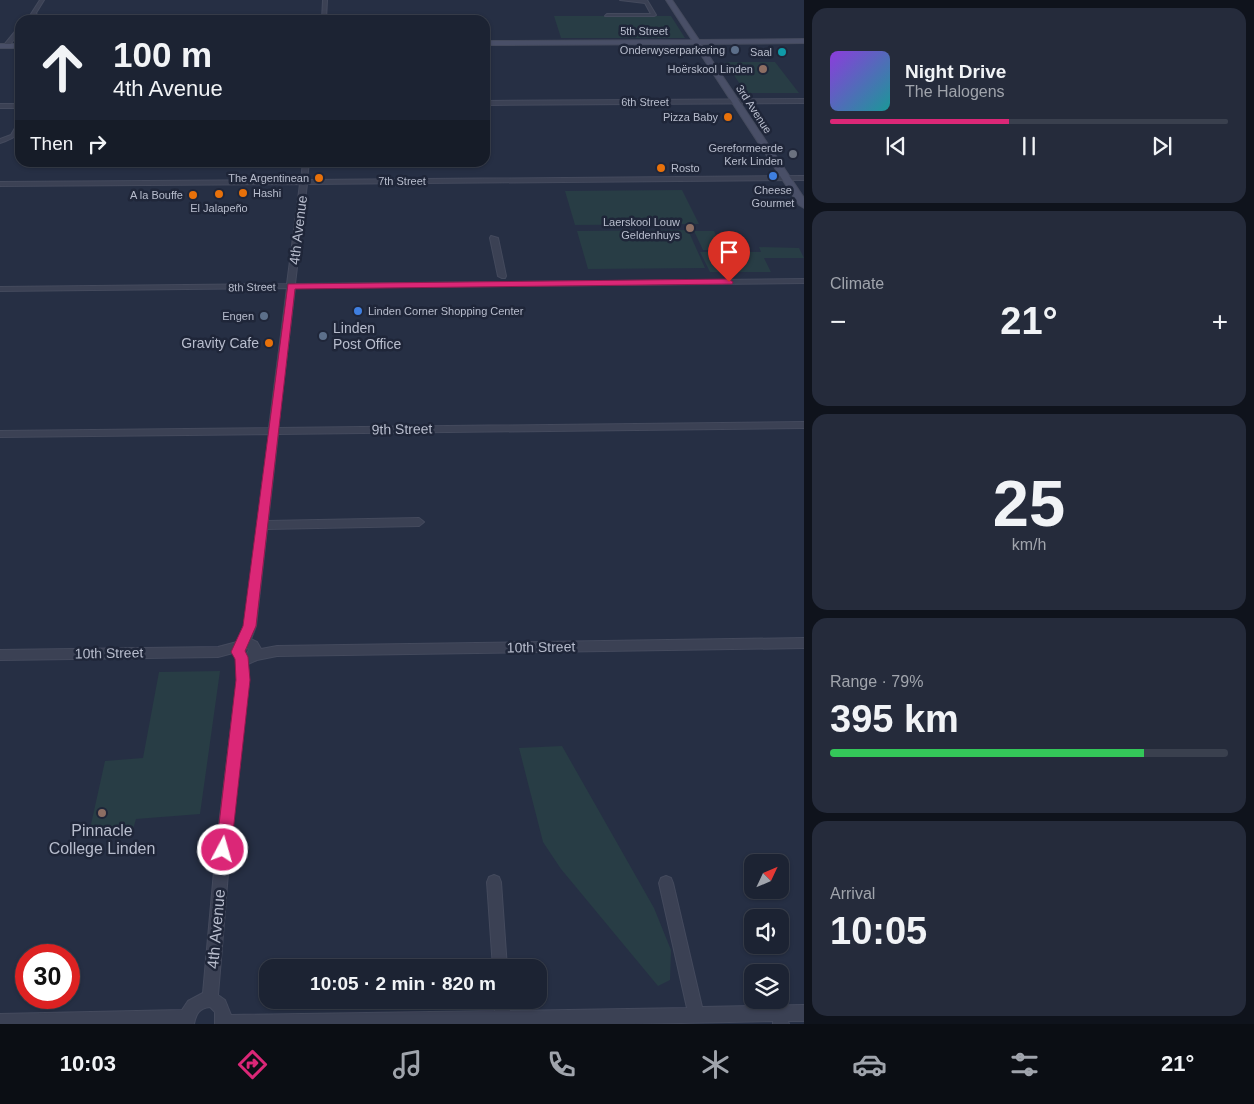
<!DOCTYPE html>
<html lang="en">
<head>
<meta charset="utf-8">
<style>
	:root { --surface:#1c2333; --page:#252b3b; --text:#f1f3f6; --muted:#a0a4ac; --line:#3a404e; --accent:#db2777 }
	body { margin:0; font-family:Helvetica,sans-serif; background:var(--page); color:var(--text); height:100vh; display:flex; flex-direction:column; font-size:19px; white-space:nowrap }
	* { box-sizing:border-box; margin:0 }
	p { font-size:16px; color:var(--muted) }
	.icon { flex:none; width:28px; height:28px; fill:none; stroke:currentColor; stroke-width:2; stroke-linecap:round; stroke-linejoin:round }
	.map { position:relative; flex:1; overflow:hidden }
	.drawer { display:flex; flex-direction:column; gap:8px; padding:8px; background:#0f131c; width:450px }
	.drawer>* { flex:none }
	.guide { position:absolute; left:15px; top:15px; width:475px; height:152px; border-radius:15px; box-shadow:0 1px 4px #0004,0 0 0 1px var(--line); background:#1c2333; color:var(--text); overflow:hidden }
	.needle { width:32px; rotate:46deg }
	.fabs { position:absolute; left:744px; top:854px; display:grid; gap:10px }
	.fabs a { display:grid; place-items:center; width:45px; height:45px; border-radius:10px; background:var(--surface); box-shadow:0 1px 4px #0004,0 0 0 1px var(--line); font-size:25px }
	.speed { position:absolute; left:15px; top:944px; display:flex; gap:10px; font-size:25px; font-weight:700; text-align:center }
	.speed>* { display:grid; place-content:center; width:65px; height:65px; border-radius:50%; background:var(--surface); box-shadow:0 1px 4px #0004,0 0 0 1px var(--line); line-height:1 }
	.speed .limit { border:8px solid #d22; background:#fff; color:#111 }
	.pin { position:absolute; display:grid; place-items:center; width:42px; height:42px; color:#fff; margin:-51px -21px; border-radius:50% 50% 50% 0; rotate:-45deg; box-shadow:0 0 5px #0007 }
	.pin .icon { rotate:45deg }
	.me { position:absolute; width:55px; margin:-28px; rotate:6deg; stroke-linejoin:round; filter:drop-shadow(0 0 4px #0008) }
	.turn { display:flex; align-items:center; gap:18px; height:105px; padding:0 15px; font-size:22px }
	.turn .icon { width:65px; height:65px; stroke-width:2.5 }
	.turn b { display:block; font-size:35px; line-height:42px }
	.then { display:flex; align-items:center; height:48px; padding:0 15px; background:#0003; gap:10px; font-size:19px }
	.big { font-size:38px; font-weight:800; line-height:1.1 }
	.drawer .tile { flex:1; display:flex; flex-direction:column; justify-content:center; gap:8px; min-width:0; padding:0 18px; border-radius:15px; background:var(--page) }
	.drawer .dial { align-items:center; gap:0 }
	.dial b { font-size:65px; line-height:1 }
	.song { display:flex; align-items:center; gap:15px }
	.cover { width:60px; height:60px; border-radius:8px; background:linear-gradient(135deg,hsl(270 70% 55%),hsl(180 70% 35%)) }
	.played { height:5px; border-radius:2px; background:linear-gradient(90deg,var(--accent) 45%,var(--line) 45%) }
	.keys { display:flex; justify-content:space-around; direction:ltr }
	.heat { display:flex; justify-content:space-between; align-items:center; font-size:28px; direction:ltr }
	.charge { height:8px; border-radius:4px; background:linear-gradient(90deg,#34c759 79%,var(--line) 0) }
	.trip { position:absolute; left:259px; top:959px; width:288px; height:50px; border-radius:15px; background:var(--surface); box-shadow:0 1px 4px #0004,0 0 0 1px var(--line); font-weight:800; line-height:50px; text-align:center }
	.menu { display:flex; height:80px; justify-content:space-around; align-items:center; background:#0b0e14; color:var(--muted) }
	.menu .icon { width:35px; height:35px }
	.menu .current { color:var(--accent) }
	.menu b { font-size:22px; color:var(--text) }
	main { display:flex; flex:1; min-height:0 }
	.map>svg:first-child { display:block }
	.green { fill:#283d45 }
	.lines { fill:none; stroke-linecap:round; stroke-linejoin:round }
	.street-casing { stroke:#444a5d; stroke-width:2 }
	.secondary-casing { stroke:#444a5d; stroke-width:2 }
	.street { fill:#3b4154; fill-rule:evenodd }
	.secondary { fill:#494f67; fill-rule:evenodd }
	.route { fill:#db2777; stroke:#8e194d }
	.service-dot { fill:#5c6f8a; stroke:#1f2639; stroke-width:2 }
	.culture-dot { fill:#0f9aa8; stroke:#1f2639; stroke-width:2 }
	.education-dot { fill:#8d6e63; stroke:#1f2639; stroke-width:2 }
	.food-dot { fill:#e8710a; stroke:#1f2639; stroke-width:2 }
	.worship-dot { fill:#6b7280; stroke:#1f2639; stroke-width:2 }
	.shop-dot { fill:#3f7fe0; stroke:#1f2639; stroke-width:2 }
	.labels { text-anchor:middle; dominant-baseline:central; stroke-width:5; stroke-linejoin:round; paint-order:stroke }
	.far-street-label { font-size:11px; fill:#b8bdcd; stroke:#1f2639 }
	.far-poi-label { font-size:11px; fill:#b8bdcd; stroke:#1f2639; text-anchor:end }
	.street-label { font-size:14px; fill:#b8bdcd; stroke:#1f2639 }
	.poi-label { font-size:14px; fill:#b8bdcd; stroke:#1f2639; text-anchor:start }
	.near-poi-label { font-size:16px; fill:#b8bdcd; stroke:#1f2639 }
	.near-street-label { font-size:16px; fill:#b8bdcd; stroke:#1f2639 }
</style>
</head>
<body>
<main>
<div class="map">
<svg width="804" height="1024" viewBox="0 0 804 1024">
	<rect width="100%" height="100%" fill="#262f44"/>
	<!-- green -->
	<path class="green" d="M554,16H671L685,38H561Z
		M725,62H775L799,93H746Z
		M682,190L699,224L575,225L565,191Z
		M688,230L705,268L588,269L577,231Z
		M694,231H714L723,250H703Z
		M759,247L799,248L804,258H764L771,272H710L700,252H761Z
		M220,671L200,814L136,819L131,836L88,838L105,761L143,758L159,672Z
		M562,746L654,908L671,950L670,980L658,986L561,869L543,842L519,748Z"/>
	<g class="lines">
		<defs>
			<path id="street" d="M40,0H44L36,13L37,15L33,16L31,14Z
				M323,0H327L326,20H322Z
				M620,0H647L656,15L654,16H605L607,14H651L645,3Z
				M18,28H20V32L8,47H4V45Z
				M804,99V103L485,105V101Z
				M0,104H20V108H0Z
				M20,122C20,136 12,139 0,143V139L11,135L18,123Z
				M303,162H309L307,180L804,176V180L307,184L295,284L804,279V283L295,288L278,428L804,422V428L278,434L268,521L419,518L424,522L419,526L267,529L256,626L251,639L257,642L261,649L277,646L804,638V648L277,656L257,660L248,664L249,680L230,849L218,995L225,1000L231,1015L495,1011L494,1000H510V1011L687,1008L659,883L661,878L666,876L671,878L673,883L702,1007L804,1005V1021H788L789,1024H773V1021L635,1024H215V1012L210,1007C199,1008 196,1014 194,1024H0V1014L182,1010L188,1001L203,993L216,849L237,680L236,659L233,653L218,657L0,660V650L218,647L237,642L244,626L269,434L0,437V431L269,428L287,288L0,291V287L287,284L300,184L0,186V182L301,180ZM246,648L249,649L247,654L245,653Z
				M491,236L498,238L506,276L505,278H502L498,276L490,238Z
				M494,875L499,877L501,882L507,968H493L487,882L489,877Z"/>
			<path id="secondary" d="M666,0H672L699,40L804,39V43L701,44L804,198V208L799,205L694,44L485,45V41L692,40Z
				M0,44H20V48H0Z"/>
		</defs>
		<!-- street casing -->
		<use href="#street" class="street-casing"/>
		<!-- secondary casing -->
		<use href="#secondary" class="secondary-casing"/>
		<!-- street -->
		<use href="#street" class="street"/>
		<!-- secondary -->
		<use href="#secondary" class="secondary"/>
	</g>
	<!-- route -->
	<path class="route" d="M729,279L733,282L732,284L295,289L256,626L245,651L248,657L250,680L231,850L229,855L223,857L218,855L216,850L236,680L235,659L231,652L243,626L288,284Z"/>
	<!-- markers -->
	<g class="service-dot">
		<circle cx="735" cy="50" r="5"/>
		<circle cx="264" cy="316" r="5"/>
		<circle cx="323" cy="336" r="5"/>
	</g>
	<circle class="culture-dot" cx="782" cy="52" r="5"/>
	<g class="education-dot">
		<circle cx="763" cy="69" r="5"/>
		<circle cx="690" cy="228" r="5"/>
		<circle cx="102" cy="813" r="5"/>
	</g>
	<g class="food-dot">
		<circle cx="728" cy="117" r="5"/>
		<circle cx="661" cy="168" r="5"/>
		<circle cx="319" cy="178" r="5"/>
		<circle cx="243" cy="193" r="5"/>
		<circle cx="219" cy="194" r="5"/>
		<circle cx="193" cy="195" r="5"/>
		<circle cx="269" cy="343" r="5"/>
	</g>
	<circle class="worship-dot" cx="793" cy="154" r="5"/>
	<g class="shop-dot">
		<circle cx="773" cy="176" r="5"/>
		<circle cx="358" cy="311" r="5"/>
	</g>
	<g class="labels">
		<!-- far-street labels -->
		<g class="far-street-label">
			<text x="644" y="31">5th Street</text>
			<text x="645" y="102">6th Street</text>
			<text transform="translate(754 109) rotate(57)">3rd Avenue</text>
			<text x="402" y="181">7th Street</text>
			<text transform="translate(252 287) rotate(-1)">8th Street</text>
		</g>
		<!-- far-poi labels -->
		<g class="far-poi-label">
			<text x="725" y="50">Onderwyserparkering</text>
			<text x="772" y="52">Saal</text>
			<text x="753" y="69">Hoërskool Linden</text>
			<text x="718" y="117">Pizza Baby</text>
			<text x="783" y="148">Gereformeerde<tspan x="783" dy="13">Kerk Linden</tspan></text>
			<text x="671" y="168" text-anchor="start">Rosto</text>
			<text x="309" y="178">The Argentinean</text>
			<text x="773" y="190" text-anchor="middle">Cheese<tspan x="773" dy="13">Gourmet</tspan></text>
			<text x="253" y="193" text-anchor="start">Hashi</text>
			<text x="183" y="195">A la Bouffe</text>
			<text x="219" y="208" text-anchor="middle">El Jalapeño</text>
			<text x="680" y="222">Laerskool Louw<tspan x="680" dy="13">Geldenhuys</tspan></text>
			<text x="368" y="311" text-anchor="start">Linden Corner Shopping Center</text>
			<text x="254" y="316">Engen</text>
		</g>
		<!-- street labels -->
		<g class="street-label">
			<text transform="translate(298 230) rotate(-83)">4th Avenue</text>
			<text transform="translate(402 429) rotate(-1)">9th Street</text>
			<text transform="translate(541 647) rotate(-1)">10th Street</text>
			<text transform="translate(109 653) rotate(-1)">10th Street</text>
		</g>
		<!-- poi labels -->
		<g class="poi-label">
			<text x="333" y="328">Linden<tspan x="333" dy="16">Post Office</tspan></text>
			<text x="259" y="343" text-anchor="end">Gravity Cafe</text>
		</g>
		<!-- near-poi labels -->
		<g class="near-poi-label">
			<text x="102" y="830">Pinnacle<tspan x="102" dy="18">College Linden</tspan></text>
		</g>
		<!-- near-street labels -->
		<g class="near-street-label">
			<text transform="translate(216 929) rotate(-85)">4th Avenue</text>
		</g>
	</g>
</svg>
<div class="fabs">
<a><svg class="needle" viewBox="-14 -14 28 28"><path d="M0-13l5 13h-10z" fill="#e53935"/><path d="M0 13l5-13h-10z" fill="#a0a4ac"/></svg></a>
<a><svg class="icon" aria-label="sound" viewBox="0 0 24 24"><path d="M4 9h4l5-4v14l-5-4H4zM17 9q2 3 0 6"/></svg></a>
<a><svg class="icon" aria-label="layers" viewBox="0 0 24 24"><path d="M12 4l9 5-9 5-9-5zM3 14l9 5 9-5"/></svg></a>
</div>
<div class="speed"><div class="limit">30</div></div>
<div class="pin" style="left:729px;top:282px;background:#d93025"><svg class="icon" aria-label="arrive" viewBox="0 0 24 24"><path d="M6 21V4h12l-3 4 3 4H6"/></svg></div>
<svg class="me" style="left:223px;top:850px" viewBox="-20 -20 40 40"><circle r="17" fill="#db2777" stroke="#fff" stroke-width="3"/><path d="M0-11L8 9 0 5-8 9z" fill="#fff"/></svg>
<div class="trip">10:05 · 2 min · 820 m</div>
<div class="guide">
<div class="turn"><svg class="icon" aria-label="ahead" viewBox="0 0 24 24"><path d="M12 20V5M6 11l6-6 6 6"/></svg><div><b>100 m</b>4th Avenue</div></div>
<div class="then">Then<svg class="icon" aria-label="right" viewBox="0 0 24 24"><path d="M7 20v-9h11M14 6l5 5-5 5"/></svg></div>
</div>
</div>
<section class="drawer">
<div class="tile">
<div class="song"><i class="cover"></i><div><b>Night Drive</b><p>The Halogens</p></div></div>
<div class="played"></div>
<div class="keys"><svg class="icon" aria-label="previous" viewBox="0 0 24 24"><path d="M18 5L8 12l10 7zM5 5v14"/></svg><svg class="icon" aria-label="pause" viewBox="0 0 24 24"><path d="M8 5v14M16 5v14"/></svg><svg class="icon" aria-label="next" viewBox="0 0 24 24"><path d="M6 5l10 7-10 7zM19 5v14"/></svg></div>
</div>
<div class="tile"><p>Climate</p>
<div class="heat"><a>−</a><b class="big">21°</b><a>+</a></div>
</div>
<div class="tile dial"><b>25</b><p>km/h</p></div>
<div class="tile"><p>Range · 79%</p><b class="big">395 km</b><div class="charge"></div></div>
<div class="tile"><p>Arrival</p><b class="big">10:05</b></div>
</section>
</main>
<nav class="menu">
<b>10:03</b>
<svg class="icon current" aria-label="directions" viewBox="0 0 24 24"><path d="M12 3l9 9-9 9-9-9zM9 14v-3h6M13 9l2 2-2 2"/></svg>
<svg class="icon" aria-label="music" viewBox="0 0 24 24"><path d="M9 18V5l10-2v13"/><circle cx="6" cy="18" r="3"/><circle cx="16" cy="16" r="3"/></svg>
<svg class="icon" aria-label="phone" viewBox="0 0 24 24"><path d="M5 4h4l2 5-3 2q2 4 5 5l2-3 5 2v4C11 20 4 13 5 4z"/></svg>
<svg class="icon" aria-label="climate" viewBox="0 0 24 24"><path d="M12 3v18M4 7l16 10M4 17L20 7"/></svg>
<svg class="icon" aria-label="car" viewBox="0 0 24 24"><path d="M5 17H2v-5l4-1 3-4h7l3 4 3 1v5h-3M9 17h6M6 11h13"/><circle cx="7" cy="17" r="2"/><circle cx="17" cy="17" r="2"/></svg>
<svg class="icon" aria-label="filters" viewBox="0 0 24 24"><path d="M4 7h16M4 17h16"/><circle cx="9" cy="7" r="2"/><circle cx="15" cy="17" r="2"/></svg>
<b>21°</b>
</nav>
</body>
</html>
